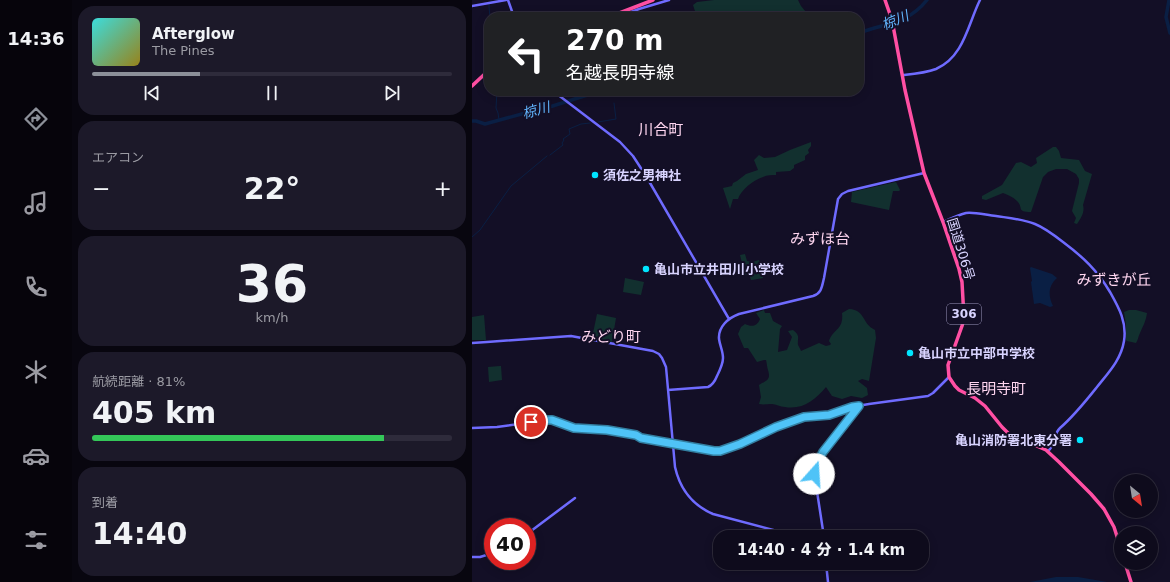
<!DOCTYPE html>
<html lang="ja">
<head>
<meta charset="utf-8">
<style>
	:root { --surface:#0e0b1c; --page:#1c1929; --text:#f1f3f6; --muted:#9b9ba3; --line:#2e2b3b; --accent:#8c9099 }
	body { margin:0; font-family:"DejaVu Sans","Noto Sans JP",sans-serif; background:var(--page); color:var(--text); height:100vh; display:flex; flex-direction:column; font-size:15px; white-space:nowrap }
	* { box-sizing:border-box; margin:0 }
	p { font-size:13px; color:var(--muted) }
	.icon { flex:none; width:22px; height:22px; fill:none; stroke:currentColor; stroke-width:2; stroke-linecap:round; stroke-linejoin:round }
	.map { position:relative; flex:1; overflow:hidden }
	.side { display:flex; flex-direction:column; gap:6px; padding:6px; background:#08060f; width:400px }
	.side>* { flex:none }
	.guide { position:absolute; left:12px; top:12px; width:380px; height:84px; border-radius:16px; box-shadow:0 2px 10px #0003,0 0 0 1px var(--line); background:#202124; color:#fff; overflow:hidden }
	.needle { width:26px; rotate:150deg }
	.tools { position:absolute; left:642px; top:474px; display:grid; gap:8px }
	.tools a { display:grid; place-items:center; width:44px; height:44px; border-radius:50%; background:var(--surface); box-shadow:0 2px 10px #0003,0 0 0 1px var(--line); font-size:20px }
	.speed { position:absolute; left:12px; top:518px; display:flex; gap:8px; font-size:20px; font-weight:700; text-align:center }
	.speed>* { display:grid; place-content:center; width:52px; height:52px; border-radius:50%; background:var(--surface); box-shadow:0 2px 10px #0003,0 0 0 1px var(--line); line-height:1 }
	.speed .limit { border:6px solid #d22; background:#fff; color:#111 }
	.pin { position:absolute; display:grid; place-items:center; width:34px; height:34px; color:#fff; margin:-17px; border:2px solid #fff; border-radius:50%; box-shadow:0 1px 4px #0007 }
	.me { position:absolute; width:44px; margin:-22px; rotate:19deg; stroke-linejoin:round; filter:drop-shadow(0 0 3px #0008) }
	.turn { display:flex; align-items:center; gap:14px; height:84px; padding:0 16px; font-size:18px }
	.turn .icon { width:52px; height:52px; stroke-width:2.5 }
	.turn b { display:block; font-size:28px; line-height:34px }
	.big { font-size:30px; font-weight:800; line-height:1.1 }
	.side .tile { flex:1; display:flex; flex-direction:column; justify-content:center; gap:6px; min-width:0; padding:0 14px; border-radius:16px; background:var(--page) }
	.side .dial { align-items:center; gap:0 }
	.dial b { font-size:52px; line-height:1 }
	.song { display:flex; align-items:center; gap:12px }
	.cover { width:48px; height:48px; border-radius:6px; background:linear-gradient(135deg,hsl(180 70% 55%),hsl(50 70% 35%)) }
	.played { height:4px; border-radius:2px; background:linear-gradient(90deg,var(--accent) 30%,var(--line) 30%) }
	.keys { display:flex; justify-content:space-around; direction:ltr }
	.heat { display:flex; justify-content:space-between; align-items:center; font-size:22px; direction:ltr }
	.charge { height:6px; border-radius:3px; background:linear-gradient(90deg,#34c759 81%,var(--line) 0) }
	.trip { position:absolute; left:241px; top:530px; width:216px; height:40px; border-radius:16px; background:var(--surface); box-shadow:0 2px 10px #0003,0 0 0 1px var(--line); font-weight:800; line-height:40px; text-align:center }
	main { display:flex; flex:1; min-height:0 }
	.dock { display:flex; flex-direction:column; width:72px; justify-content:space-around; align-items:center; background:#06040b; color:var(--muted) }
	.dock .icon { width:28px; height:28px }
	.dock .selected { color:var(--accent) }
	.dock b { font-size:18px; color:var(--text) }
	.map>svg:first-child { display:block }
	.green { fill:#12302f }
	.water { fill:#0a1f44 }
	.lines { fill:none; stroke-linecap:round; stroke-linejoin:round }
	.stream { stroke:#0a1f44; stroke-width:1 }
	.river { stroke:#0a1f44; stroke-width:3.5 }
	.secondary { stroke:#6f6bff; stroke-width:2.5 }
	.highway { stroke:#ff4fa3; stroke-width:3.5 }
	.route-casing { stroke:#337fa1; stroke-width:10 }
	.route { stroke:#4fc3f7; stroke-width:7 }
	.poi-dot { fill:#00e5ff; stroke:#130f26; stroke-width:1.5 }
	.labels { text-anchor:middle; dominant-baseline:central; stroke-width:4; stroke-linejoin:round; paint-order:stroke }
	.shield { fill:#130f26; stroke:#9e99be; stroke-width:1 }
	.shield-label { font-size:12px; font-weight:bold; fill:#d9d4ff }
	.poi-label { font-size:13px; font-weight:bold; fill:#d9d4ff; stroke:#130f26; text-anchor:start }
	.street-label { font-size:13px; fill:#d9d4ff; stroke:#130f26 }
	.water-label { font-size:14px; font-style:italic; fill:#62b6ff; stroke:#130f26 }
	.quarter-label { font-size:15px; fill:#ffd6f0; stroke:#130f26 }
</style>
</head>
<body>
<main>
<nav class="dock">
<b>14:36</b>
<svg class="icon selected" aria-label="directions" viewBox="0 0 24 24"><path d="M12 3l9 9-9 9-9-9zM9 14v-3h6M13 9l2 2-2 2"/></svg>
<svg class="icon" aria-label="music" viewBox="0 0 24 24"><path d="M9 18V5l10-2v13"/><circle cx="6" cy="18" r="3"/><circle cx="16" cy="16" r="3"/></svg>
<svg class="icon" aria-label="phone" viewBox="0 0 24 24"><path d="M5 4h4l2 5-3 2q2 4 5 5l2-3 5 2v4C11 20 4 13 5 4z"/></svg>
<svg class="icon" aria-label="climate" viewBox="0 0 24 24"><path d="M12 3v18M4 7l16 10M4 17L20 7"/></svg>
<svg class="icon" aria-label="car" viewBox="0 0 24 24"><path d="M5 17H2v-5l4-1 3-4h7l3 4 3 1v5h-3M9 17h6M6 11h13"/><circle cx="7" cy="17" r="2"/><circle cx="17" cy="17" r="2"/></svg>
<svg class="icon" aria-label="filters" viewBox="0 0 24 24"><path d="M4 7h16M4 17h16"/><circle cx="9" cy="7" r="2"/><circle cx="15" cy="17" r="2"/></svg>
</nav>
<section class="side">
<div class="tile">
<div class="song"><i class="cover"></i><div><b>Afterglow</b><p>The Pines</p></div></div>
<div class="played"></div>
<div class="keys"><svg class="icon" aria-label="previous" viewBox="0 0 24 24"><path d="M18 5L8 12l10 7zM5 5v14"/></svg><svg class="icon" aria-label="pause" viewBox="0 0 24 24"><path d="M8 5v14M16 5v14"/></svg><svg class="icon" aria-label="next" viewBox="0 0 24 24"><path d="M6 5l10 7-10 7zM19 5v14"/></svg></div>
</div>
<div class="tile"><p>エアコン</p>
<div class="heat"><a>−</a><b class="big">22°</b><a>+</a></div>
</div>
<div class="tile dial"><b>36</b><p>km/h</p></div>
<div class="tile"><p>航続距離 · 81%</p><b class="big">405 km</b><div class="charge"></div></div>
<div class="tile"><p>到着</p><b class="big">14:40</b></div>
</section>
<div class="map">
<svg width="698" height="582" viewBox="0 0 698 582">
	<rect width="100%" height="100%" fill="#130f26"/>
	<!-- green -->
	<path class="green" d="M242,0H326L329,6L338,17H249L241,11L231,12L224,14L221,5L225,2Z
		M339,142V146L336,150L337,153L333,156V160L322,165V168L318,171L304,172V175C300,175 295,175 291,177C281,180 269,190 266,199H261L258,209L251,188L260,186L261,183L265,181L274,174L286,170L282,160L287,155L292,158L303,157L318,150Z
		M581,147H584L587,151L589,158L607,160L613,171L620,174L611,205C613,212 609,218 605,224L602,223L604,218L600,211L607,183V179L604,174L595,169H584L576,172L571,177L559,212C544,212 552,208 545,201C541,197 536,195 531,193L514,200L510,199V196L530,185L544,163L549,162L559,167L565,163L564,158Z
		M424,182L428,190L427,191H421L417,210L379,202L380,192Z
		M273,254L275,261L280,262L287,260L291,278L280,280H279L277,274L273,275L268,255Z
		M153,278L172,282L169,295L151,292Z
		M377,309C394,310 389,323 403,330L404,338L397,381L390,379L386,381L395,388L396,395L390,398L379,396L370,399L360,396L354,387C343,400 331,410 313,407C308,407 304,404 300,404C295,404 292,405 287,404L289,397L287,385C295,380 299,380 296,370C295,367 295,364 294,360H292L285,362L276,348H272L266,334L269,327L273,324C279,327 285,327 288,319L284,313L292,310L293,313H298L301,321L310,326L308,329L306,352L315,350L320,337L316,331L321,330C329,336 325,338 326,345C326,345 329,350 329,351L347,343L354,346L358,345L359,344L357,341C361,329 372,330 370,313Z
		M657,310H664L675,313C674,321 671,326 668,333C666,337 666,340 664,343L655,341L654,340V325L652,312Z
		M125,314L144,318L140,342L120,338Z
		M12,315L14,340H0V317Z
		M28,366H29L30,380L17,382L16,367Z"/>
	<!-- water -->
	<path class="water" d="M559,267L580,274L585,278C576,286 576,296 581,306L578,307L568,303L562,304L559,282L560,281L558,268Z
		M584,577H606L635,582H558Z"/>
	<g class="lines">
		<!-- stream -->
		<path class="stream" d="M19,1V0
			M17,5V7L18,17
			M14,70C11,64 12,59 17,55
			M25,91L24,108L26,113L27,120
			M126,122L144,119L142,103
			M78,155L91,145L90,143L92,140L91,139L98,134L97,129L109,124L118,123
			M0,237L8,230L39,186L75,156"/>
		<!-- river -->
		<path class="river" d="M697,0L694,17L698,33
			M387,33C414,23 436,24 455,0
			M0,121H4L13,124L57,112L68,110L128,91"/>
		<!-- secondary -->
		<path class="secondary" d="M36,0L42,17
			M0,6L34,0
			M146,17L167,9L197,0
			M431,75C442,74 454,73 464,69C492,57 496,24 508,0
			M81,91L148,142L161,156L174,176L257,319
			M471,222C478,219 486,215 494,213C503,212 514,215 524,216C537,218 550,219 563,224C573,228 582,235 591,242C611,257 625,270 638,292C647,308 655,322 652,341C649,360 636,373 625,387C613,402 602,416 588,428C581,434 584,445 576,451
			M0,343L15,342L99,336L181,351L187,354L190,358L194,367L203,467C208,489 220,505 241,514L328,537
			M196,390L236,387C241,385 243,381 245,376C248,370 251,364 251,358C251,351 248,346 247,339C246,327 256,318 267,314L341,296C350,293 350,286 352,278L366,199L370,194L376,191L452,173
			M0,428L25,427L75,420L102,428L135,430L164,435L169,438L242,451H248L262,447L304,427L334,417L350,416L380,407L397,404L456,396L461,393L477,377
			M55,534L103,498
			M352,537L344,485L342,471L344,465L351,452L386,407
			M0,557H8L21,553
			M354,563L356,582"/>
		<!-- highway -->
		<path class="highway" d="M413,0L420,20L433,90L452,173L471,222L487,269L490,282L492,318L490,326L476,365L477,377L483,386L487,390L503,398L513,406L530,427L537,434L574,450L587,462L619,494L632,509L642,527L649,549
			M137,17L181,0
			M0,86L17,70
			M653,563L659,582"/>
	</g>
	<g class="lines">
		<defs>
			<path id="route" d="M59,422L70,420H80L102,428L135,430L164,435L169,438L242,451H248L268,444L304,427L332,417L357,415L380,407L387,406L351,452L344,465L342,474"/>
		</defs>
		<!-- route casing -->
		<use href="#route" class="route-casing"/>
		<!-- route -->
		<use href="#route" class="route"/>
	</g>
	<!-- markers -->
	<g class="poi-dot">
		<circle cx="123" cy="175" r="4"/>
		<circle cx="174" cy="269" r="4"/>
		<circle cx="438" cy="353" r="4"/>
		<circle cx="608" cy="440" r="4"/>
	</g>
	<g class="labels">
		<!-- shield labels -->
		<rect class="shield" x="475" y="304" width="34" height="20" rx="3"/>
		<g class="shield-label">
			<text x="492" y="314">306</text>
		</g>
		<!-- poi labels -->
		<g class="poi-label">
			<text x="131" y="175">須佐之男神社</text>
			<text x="182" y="269">亀山市立井田川小学校</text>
			<text x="446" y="353">亀山市立中部中学校</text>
			<text x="600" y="440" text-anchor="end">亀山消防署北東分署</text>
		</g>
		<!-- street labels -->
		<g class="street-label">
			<text transform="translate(489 249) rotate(73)">国道306号</text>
		</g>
		<!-- water labels -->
		<g class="water-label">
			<text transform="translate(423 20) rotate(-22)">椋川</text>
			<text transform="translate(64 110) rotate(-15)">椋川</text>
		</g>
		<!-- quarter labels -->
		<g class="quarter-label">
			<text x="189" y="130">川合町</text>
			<text x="348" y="239">みずほ台</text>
			<text x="642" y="280">みずきが丘</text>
			<text x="139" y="337">みどり町</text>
			<text x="524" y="389">長明寺町</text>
		</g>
	</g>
</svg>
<div class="tools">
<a><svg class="needle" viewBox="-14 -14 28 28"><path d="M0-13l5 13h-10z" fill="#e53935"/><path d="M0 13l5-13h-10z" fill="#9b9ba3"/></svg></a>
<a><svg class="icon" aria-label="layers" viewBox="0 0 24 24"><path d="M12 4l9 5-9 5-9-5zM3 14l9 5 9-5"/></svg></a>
</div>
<div class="speed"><div class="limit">40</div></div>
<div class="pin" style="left:59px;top:422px;background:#d93025"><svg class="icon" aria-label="arrive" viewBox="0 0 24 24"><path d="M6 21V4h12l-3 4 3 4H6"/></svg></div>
<svg class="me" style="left:342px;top:474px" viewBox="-20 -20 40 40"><circle r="19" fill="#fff"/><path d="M0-13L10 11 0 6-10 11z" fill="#4fc3f7"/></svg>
<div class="trip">14:40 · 4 分 · 1.4 km</div>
<div class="guide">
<div class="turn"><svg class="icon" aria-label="left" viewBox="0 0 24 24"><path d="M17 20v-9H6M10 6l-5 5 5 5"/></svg><div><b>270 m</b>名越長明寺線</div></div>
</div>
</div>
</main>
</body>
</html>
